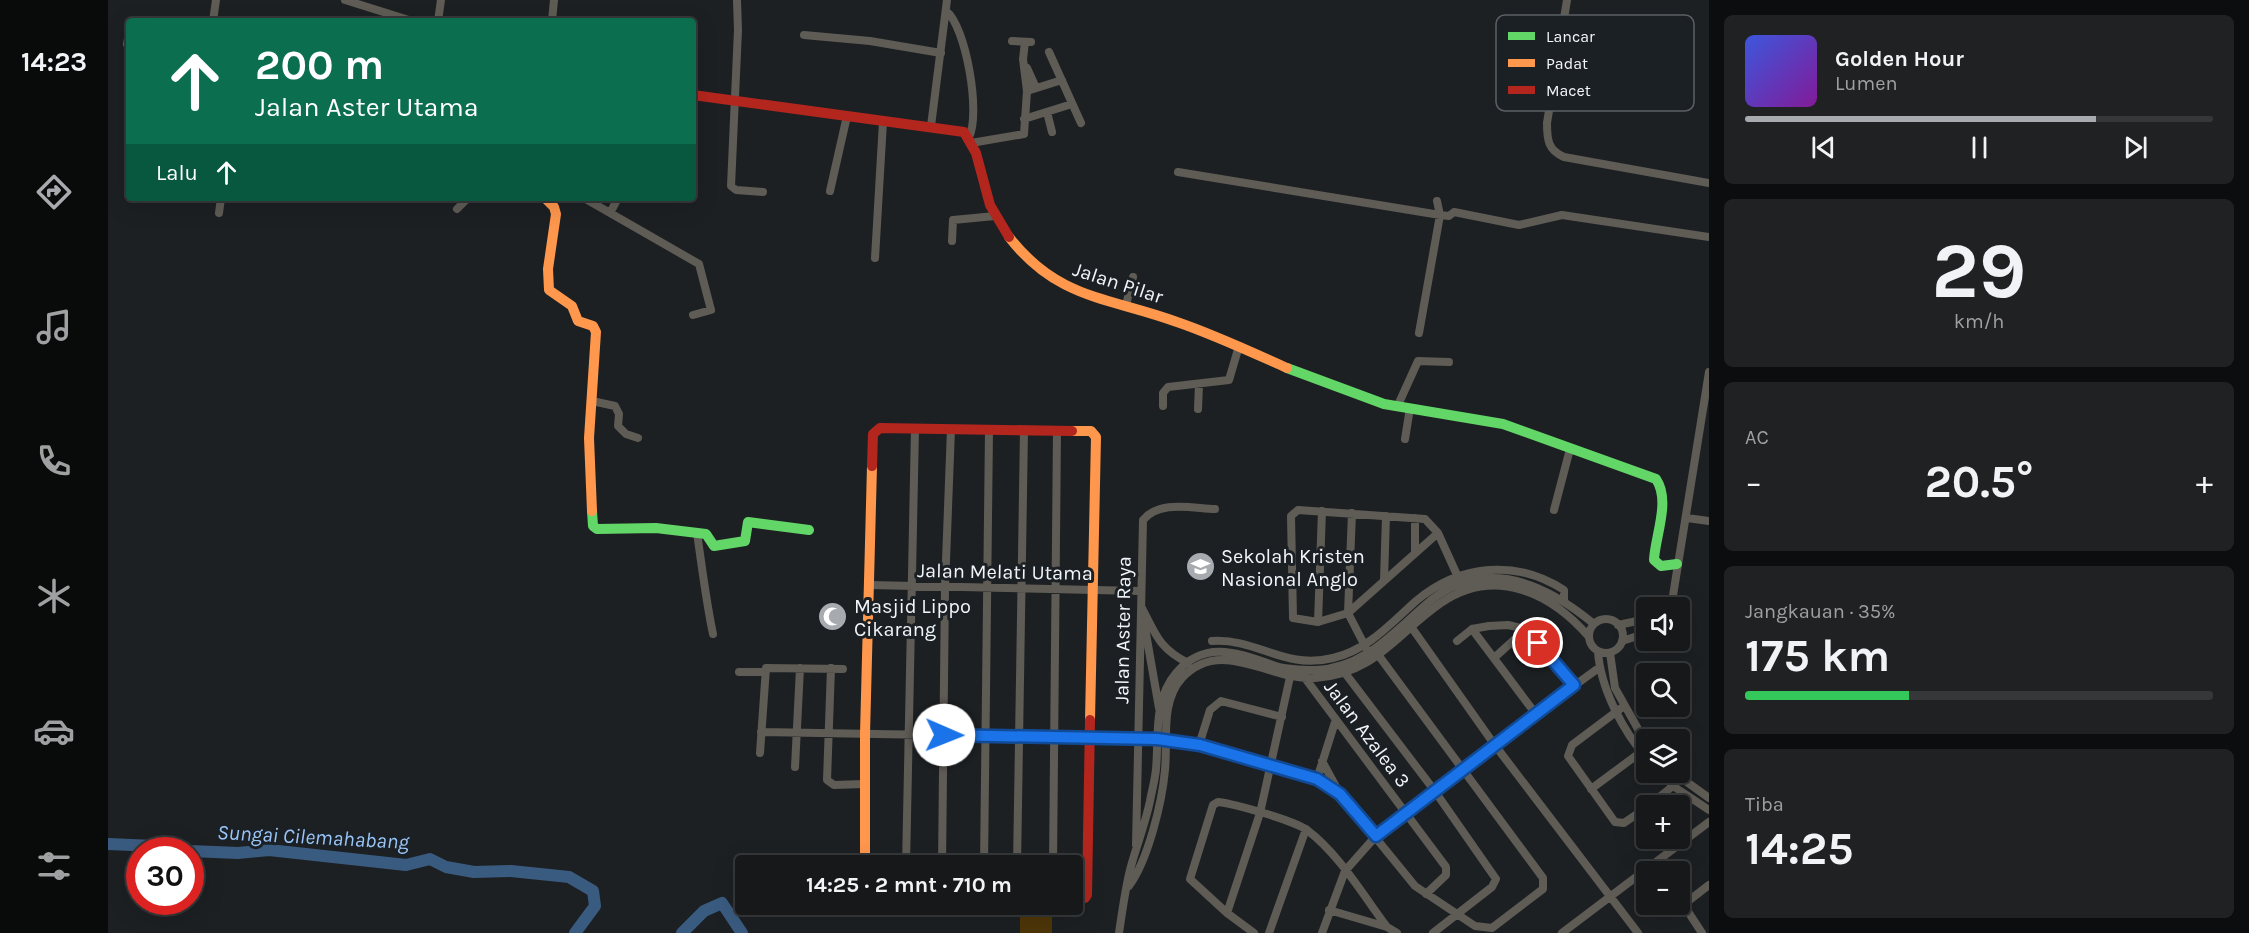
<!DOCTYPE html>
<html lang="id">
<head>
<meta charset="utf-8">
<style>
	:root { --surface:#16181a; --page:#1f2123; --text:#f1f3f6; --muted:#9ea0a2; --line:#353739; --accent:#a7aaae }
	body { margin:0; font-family:Karla,sans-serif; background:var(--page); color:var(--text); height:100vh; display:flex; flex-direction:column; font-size:22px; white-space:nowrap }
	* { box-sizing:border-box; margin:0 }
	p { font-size:20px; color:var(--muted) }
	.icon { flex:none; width:33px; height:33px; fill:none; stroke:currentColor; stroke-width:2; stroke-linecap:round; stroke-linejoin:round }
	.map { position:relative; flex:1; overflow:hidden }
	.drawer { display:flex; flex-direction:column; gap:15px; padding:15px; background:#0c0d0e; width:540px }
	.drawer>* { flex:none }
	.guide { position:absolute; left:18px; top:18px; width:570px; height:183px; border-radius:6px; box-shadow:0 6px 24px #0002,0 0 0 2px var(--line); background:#0b6e4f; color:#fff; overflow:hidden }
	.buttons { position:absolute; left:1528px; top:597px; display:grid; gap:12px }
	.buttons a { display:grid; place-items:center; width:54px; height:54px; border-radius:6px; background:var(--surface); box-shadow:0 6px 24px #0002,0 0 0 2px var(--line); font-size:30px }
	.speed { position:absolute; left:18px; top:837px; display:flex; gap:12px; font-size:30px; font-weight:700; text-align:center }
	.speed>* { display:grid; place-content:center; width:78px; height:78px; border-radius:50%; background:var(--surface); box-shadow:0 6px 24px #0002,0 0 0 2px var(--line); line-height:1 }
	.speed .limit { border:9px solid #d22; background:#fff; color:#111 }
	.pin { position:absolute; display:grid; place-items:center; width:51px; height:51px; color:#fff; margin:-26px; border:3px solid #fff; border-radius:50%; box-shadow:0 2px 6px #0007 }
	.me { position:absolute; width:66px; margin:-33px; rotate:91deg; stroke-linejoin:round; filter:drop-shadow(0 0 4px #0008) }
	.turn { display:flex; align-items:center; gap:21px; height:126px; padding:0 30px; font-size:27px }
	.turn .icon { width:78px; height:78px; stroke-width:2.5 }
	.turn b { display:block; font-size:42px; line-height:51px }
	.then { display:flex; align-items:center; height:57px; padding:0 30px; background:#0003; gap:12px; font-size:22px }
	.big { font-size:45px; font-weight:700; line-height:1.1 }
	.drawer .widget { flex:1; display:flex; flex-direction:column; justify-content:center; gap:9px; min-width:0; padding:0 21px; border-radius:9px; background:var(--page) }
	.drawer .dial { align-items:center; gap:0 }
	.dial b { font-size:78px; line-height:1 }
	.song { display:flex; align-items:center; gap:18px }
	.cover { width:72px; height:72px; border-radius:9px; background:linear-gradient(135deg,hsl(230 70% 55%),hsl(290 70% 35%)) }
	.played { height:6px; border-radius:3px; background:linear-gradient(90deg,var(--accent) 75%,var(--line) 75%) }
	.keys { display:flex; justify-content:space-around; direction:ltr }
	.heat { display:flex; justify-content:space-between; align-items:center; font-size:33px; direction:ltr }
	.charge { height:9px; border-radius:4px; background:linear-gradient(90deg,#34c759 35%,var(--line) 0) }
	.trip { position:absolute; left:627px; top:855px; width:348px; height:60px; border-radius:6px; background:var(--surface); box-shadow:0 6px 24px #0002,0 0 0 2px var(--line); font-weight:700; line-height:60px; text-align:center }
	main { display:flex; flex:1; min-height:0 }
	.dock { display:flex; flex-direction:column; width:108px; justify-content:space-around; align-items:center; background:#090a0a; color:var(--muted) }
	.dock .icon { width:42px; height:42px }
	.dock .on { color:var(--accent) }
	.dock b { font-size:27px; color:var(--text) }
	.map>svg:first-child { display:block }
	.green { fill:#4e3608 }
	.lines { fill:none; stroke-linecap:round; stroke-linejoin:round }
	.river { stroke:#3a5b80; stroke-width:12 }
	.street { stroke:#5f5c56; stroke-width:8 }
	.fast { stroke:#63d668; stroke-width:10 }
	.slow { stroke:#ff974d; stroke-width:10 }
	.jam { stroke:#b3261e; stroke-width:10 }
	.route-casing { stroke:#114b97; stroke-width:15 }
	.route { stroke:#1a73e8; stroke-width:10 }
	.labels { text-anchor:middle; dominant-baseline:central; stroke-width:6; stroke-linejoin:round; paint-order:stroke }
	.street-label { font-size:20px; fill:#f2f5f9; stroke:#1b2025 }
	.poi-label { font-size:20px; fill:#f2f5f9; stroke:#1b2025; text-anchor:start }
	.water-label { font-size:21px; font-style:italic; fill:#99c5f8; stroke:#1b2025 }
	.key { fill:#1b2025; stroke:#5c6065; stroke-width:1.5 }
	.key-label { font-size:16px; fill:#f2f5f9 }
</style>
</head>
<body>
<main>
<nav class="dock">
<b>14:23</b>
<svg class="icon on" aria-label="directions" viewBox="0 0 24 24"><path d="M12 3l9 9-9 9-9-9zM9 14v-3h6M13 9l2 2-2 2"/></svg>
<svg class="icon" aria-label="music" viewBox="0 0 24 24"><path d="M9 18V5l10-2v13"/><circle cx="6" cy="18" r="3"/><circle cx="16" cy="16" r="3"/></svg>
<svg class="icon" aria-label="phone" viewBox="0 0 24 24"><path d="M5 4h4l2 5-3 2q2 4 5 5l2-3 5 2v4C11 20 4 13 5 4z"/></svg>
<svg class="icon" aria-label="climate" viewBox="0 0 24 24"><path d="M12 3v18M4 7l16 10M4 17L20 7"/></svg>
<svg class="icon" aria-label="car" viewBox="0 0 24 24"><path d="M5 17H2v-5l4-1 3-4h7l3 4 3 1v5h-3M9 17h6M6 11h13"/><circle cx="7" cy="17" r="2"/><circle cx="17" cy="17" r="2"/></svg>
<svg class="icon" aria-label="filters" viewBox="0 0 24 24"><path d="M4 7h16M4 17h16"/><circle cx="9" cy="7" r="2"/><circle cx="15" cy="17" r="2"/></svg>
</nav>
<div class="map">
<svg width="1601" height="933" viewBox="0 0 1601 933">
	<rect width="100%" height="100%" fill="#1d2023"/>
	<!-- green -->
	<path class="green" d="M912,915L944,916V933H912Z"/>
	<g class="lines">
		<!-- river -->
		<path class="river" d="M0,844L71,847L80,850
			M82,851L130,853L161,850L298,865L322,859L338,867L366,872L403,871L461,877L485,891L487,906L467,933
			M574,933L596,911L614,903L634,933"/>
		<!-- street -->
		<path class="street" d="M237,0L304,21
			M629,0L630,30L623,186L628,190L655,192
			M1459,0L1439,123C1439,140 1440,150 1456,157L1601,183
			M838,11C858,26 873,114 861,137
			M105,21L108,0
			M330,21L333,0
			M444,21L446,0
			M696,35L762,41L833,53
			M904,41L923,42
			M19,44L21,33
			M941,52L973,123
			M919,68L928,88
			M919,91L954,80
			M939,112L944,132
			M916,119L964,104
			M823,126L839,0
			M863,143L916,134L919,91L915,59L917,42
			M1070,172L1332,215L1341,216L1346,212L1411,225L1454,215L1601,237
			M722,191L739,116
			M476,198L591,264L603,310L585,315
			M349,209L360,198
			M111,213L113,198
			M502,213L510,198
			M844,241L845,220L887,216
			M767,258L775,122
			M1018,305L1025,277
			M1311,333L1332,215L1329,201
			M484,401L507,406L511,414L510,426L518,434L530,438
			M1290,405L1310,361L1341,362
			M1055,406V393L1060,387L1121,380L1131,346
			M1090,409L1091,384
			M1297,439L1302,408
			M1446,510L1462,449
			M1244,513L1240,613L1258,648
			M1579,518L1601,521
			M589,533C594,567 598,601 605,634
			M1330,533L1240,613L1210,622L1185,618L1183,516L1190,510L1317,519L1330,533L1354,586
			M1307,553V518
			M1276,580L1278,516
			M761,585L1032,591
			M1034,608C1048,635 1051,648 1080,663
			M1563,608L1601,372
			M1481 636a17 17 0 1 1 34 0a17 17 0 1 1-34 0Z
			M1036,622L1051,708
			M1210,622L1214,511
			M1510,625L1539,619
			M1304,628L1386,744L1530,933
			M1364,629L1427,713
			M1560,640V644
			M1104,641C1150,638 1175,670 1225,658C1260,650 1283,623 1308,601C1352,564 1408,559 1456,590V600
			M1349,641L1364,629L1381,626L1400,625L1418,629L1466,685
			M1514,641L1539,633
			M1490,651C1492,687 1515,732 1539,758
			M1502,653L1507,688L1539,745
			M1386,658L1418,629
			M723,668L719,780L726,785L756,784
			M631,672H657
			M1237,673L1326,790L1388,879L1384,887L1325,933
			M1197,678L1338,867V875L1318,894
			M1516,706L1464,745L1460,756L1507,822L1516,823L1539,807
			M653,732L1049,739C1110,752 1177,759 1230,793
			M1091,745L1102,710L1113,701L1174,717
			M652,753L658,668L735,669
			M1214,761L1232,794L1307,886L1367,926L1384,928L1435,889V878L1271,656
			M687,767L692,668
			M1552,772L1565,786L1601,810
			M1565,772L1601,798
			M1209,779L1227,722
			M1483,789L1533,752
			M1540,806L1565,786
			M1028,845L1035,520C1051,500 1083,508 1107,509
			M798,866L807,429
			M834,866L837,587L843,429
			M876,866L881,430
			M909,866L916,430
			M945,866L949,430
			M1021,886C1040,860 1054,803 1057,770C1060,740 1052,702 1074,678C1113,636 1162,681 1207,678C1267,674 1288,634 1333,603C1387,566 1443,593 1481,637
			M1221,910L1279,927
			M1119,913L1152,813L1182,677
			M1011,933C1014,913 1017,890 1022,870C1028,847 1037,825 1042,801C1044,790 1047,780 1048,769C1051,737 1045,700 1068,673C1098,638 1132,654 1168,666C1181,670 1195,670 1208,670C1258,668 1287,630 1322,601C1379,556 1438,584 1486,624
			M1146,933L1119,913L1082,879L1105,805L1110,802C1127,804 1185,820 1199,830C1231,854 1255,895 1279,927L1289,933
			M1161,933L1198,829
			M1214,933L1237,871L1268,836L1386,744L1492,667
			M1454,933L1601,822
			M1594,933L1577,907L1579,902L1601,885"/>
		<!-- fast -->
		<path class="fast" d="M1179,368L1276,404L1395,424L1548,479C1563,501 1547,536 1546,560L1553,566L1569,564
			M484,511L485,526L489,529L548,528L598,534L606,546L637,541L640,522L701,530"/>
		<!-- slow -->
		<path class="slow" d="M437,198L446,207L448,214L440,269L441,290L464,306L470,321L485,326L488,332L481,438L484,511
			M901,237C950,300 1001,297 1069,322C1107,335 1143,352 1179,368
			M964,431H983L988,437L982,720
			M757,866V734L764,466"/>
		<!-- jam -->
		<path class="jam" d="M585,95L856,132L868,153L882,205L901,237
			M764,466L765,434L772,428L964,431
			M964,899L977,898L979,895L982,720"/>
	</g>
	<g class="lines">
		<defs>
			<path id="route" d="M836,735L1049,739L1092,745L1209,779L1232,794L1268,836L1466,685L1430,643"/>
		</defs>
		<!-- route casing -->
		<use href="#route" class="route-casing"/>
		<!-- route -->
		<use href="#route" class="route"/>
	</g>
	<!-- icons -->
	<defs>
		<symbol id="school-disc" viewBox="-11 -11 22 22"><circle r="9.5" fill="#a7aaae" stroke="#1b2025"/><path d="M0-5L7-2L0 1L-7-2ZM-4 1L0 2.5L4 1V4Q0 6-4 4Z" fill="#fff"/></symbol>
		<symbol id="mosque-disc" viewBox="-11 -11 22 22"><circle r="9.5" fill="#a7aaae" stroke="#1b2025"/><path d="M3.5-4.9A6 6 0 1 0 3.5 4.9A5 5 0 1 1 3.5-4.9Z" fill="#fff"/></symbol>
	</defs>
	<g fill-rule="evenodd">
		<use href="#school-disc" x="1076" y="550" width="33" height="33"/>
		<use href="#mosque-disc" x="708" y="600" width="33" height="33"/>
	</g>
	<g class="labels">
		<!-- street labels -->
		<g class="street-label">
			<text transform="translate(1010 283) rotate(18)">Jalan Pilar</text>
			<text transform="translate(897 572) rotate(1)">Jalan Melati Utama</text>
			<text transform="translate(1015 630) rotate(-89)">Jalan Aster Raya</text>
			<text transform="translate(1259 734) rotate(53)">Jalan Azalea 3</text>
		</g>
		<!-- poi labels -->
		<g class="poi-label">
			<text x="1113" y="556">Sekolah Kristen<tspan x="1113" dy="23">Nasional Anglo</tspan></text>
			<text x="746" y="606">Masjid Lippo<tspan x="746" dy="23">Cikarang</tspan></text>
		</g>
		<!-- water labels -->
		<g class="water-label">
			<text transform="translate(205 837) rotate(3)">Sungai Cilemahabang</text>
		</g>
	</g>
	<!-- legend -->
	<rect x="1388" y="15" width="198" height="96" rx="9" class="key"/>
	<rect x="1400" y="32" width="27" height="8" fill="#63d668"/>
	<rect x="1400" y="59" width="27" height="8" fill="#ff974d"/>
	<rect x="1400" y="86" width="27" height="8" fill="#b3261e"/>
	<g class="key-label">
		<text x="1438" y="42">Lancar</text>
		<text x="1438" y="69">Padat</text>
		<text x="1438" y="96">Macet</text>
	</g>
</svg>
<div class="buttons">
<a><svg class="icon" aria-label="sound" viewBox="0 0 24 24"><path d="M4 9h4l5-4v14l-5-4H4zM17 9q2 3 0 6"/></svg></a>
<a><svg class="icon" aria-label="search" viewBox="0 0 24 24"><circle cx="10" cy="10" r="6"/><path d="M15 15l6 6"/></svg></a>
<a><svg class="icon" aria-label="layers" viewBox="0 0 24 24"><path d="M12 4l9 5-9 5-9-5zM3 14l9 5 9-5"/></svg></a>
<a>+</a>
<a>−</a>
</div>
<div class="speed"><div class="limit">30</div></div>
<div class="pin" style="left:1430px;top:643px;background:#d93025"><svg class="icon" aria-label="arrive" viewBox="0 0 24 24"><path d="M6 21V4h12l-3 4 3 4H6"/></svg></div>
<svg class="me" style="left:836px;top:735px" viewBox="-20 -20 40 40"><circle r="19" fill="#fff"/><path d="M0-13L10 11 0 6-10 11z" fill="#1a73e8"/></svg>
<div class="trip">14:25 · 2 mnt · 710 m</div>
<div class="guide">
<div class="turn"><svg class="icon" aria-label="ahead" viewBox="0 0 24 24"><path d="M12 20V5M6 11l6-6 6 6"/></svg><div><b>200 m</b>Jalan Aster Utama</div></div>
<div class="then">Lalu<svg class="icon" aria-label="ahead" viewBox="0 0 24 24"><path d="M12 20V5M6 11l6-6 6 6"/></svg></div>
</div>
</div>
<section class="drawer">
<div class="widget">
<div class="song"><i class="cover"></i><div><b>Golden Hour</b><p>Lumen</p></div></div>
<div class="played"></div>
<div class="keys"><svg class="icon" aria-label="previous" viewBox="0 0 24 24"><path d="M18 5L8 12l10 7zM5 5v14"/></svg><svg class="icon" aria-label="pause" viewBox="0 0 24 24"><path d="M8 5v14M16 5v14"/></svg><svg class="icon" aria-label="next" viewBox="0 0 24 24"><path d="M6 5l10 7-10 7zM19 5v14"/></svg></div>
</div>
<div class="widget dial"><b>29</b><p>km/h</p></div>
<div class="widget"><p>AC</p>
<div class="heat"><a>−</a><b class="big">20.5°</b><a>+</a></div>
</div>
<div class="widget"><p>Jangkauan · 35%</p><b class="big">175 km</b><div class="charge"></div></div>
<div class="widget"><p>Tiba</p><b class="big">14:25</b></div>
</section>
</main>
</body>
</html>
